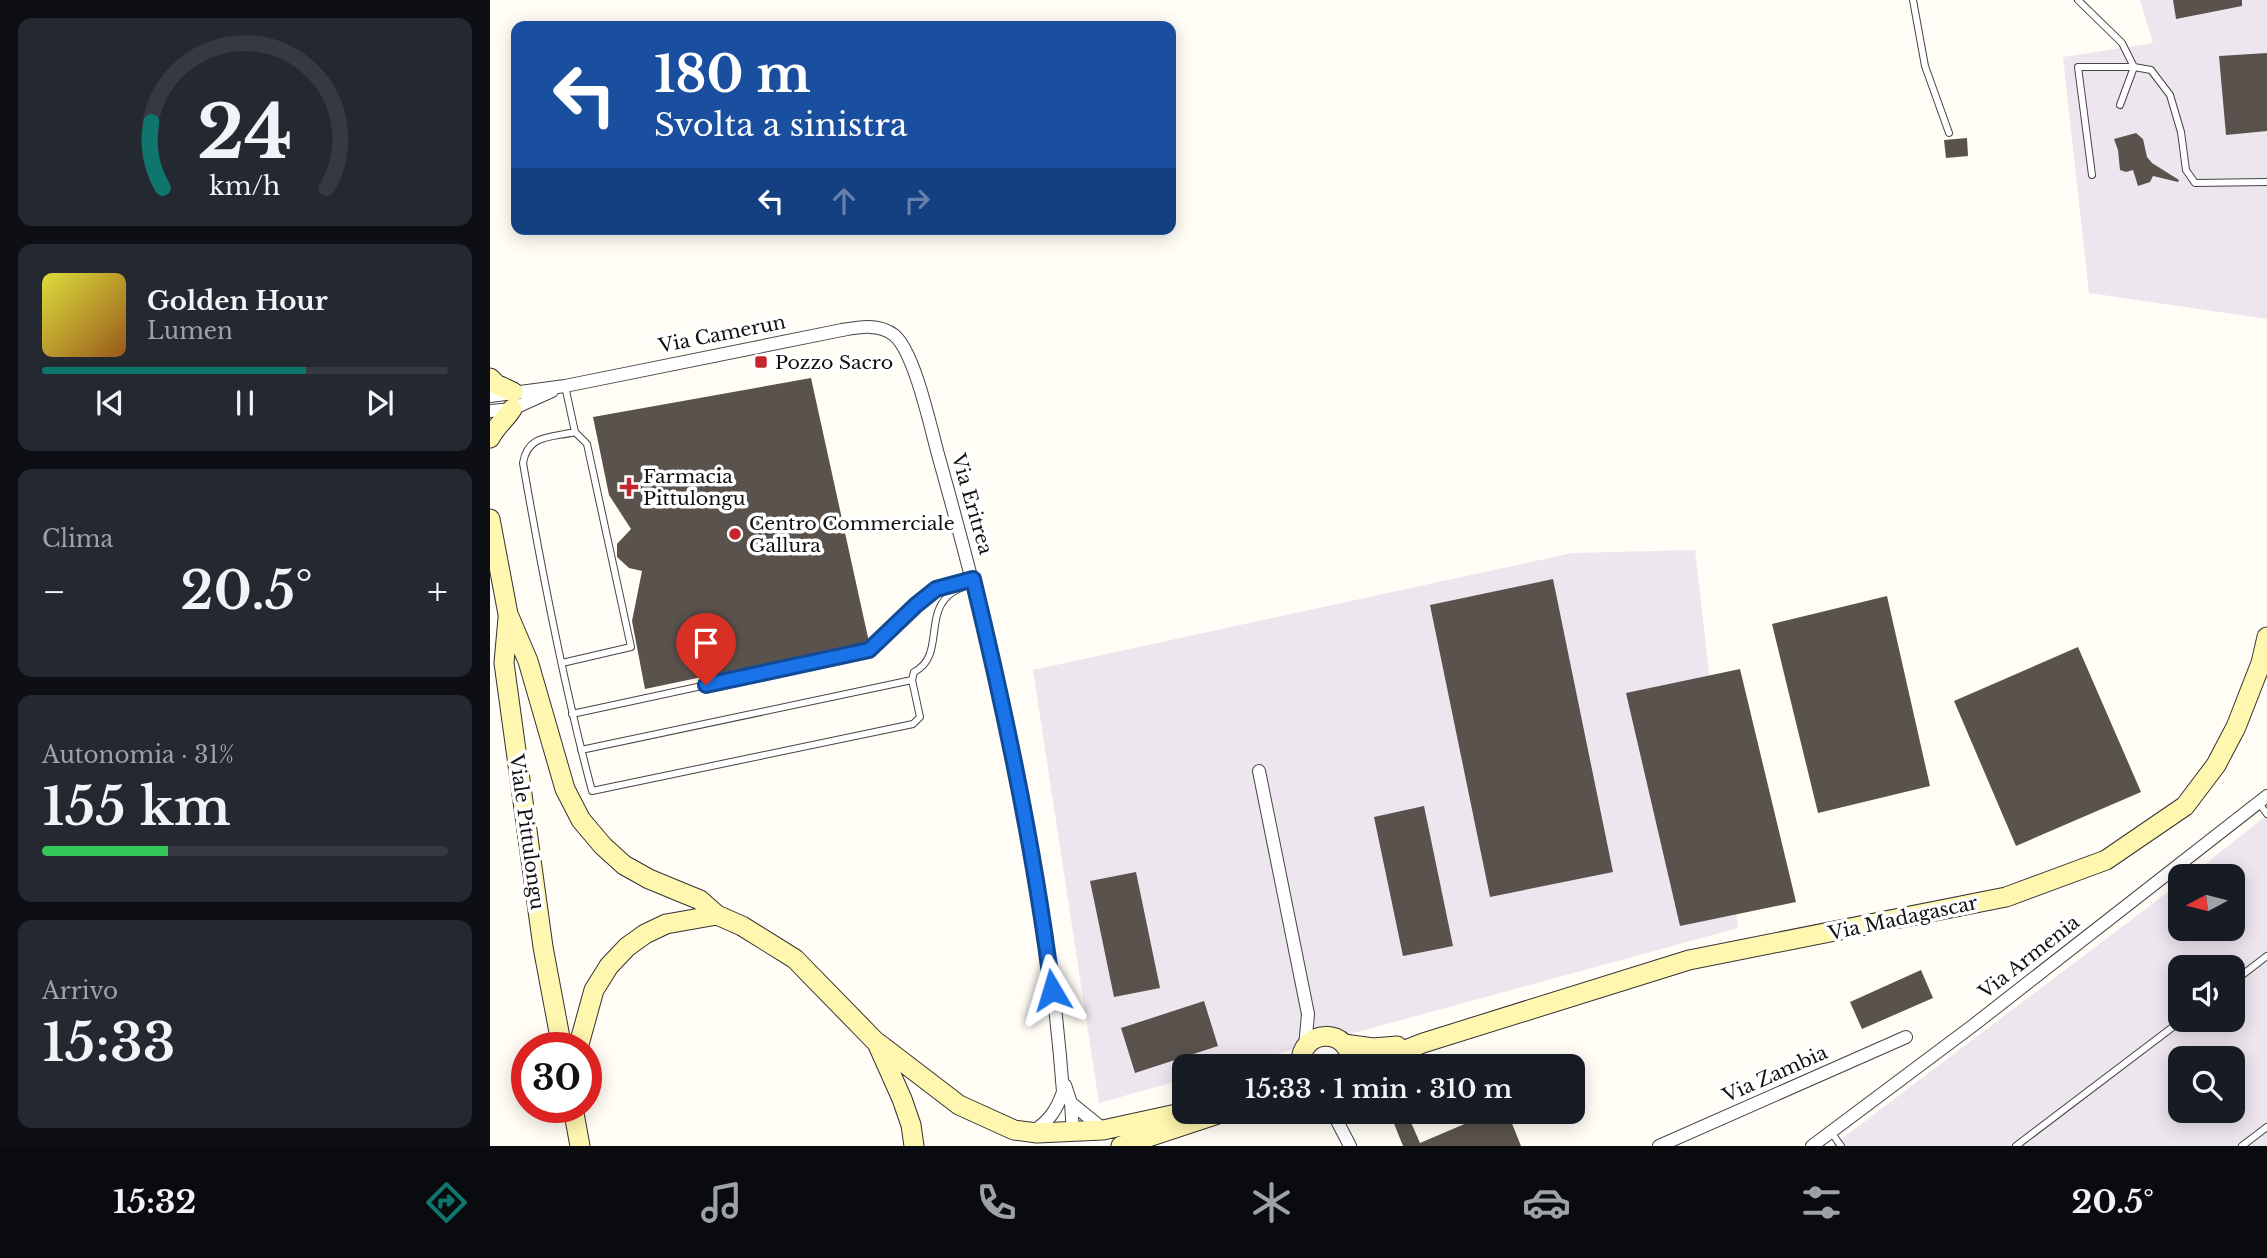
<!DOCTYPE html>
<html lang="it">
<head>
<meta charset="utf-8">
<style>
	:root { --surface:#171b24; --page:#242831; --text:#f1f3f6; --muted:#9ea1a6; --line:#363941; --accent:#0f766e }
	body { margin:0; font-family:"Libre Baskerville",serif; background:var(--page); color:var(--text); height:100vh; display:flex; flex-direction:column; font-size:26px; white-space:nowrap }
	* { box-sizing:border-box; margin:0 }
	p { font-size:23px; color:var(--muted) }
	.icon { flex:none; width:38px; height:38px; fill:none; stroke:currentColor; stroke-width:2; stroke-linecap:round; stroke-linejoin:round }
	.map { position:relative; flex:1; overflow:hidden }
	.details { display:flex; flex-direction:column; gap:18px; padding:18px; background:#0d0f14; width:490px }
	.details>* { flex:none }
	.top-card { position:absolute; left:21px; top:21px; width:665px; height:214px; border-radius:14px; box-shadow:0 4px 18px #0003; background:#1a4fa0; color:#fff; overflow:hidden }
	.needle { width:46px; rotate:263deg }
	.fabs { position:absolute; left:1678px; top:864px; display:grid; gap:14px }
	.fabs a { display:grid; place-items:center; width:77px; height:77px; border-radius:14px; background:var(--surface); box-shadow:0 4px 18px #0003; font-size:35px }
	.speed { position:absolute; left:21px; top:1032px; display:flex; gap:14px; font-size:35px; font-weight:700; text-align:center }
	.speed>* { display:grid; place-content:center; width:91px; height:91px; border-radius:50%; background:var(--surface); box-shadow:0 4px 18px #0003; line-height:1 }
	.speed .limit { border:10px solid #d22; background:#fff; color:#111 }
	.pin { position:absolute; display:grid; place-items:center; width:60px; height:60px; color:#fff; margin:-72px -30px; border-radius:50% 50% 50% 0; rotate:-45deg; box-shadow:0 0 7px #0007 }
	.pin .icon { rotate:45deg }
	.me { position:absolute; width:77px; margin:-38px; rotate:353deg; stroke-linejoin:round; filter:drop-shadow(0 0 5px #0008) }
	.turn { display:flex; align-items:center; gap:24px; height:147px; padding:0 28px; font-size:32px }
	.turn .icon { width:91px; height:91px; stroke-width:2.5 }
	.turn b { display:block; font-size:49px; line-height:60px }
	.lanes { display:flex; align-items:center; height:66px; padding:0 28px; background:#0003; justify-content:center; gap:35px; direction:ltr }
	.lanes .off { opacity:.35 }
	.big { font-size:52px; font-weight:600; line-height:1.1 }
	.details .card { flex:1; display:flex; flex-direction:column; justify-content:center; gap:10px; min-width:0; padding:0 24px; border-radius:14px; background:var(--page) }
	.details .dial { align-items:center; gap:0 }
	.dial svg { height:182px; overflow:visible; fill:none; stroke:var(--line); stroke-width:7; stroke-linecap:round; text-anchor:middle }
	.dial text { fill:var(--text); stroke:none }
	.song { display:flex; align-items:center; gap:21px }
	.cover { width:84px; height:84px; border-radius:10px; background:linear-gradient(135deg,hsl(60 70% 55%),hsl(30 70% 35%)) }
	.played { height:7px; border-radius:4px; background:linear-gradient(90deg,var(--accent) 65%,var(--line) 65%) }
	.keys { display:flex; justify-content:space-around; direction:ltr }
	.heat { display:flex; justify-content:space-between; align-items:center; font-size:38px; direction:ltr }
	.charge { height:10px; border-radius:5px; background:linear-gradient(90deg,#34c759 31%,var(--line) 0) }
	.trip { position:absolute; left:682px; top:1054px; width:413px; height:70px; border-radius:14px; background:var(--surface); box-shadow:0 4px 18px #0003; font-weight:600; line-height:70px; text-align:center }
	.tabs { display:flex; height:112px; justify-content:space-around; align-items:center; background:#090b0e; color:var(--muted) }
	.tabs .icon { width:49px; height:49px }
	.tabs .on { color:var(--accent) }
	.tabs b { font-size:32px; color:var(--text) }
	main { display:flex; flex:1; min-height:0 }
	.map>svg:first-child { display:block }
	.industrial { fill:#eee6ef; fill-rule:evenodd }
	.building { fill:#5a524d }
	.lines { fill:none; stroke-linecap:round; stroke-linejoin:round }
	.lane-casing { stroke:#444; stroke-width:8 }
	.street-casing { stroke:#444; stroke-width:14 }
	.secondary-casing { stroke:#333; stroke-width:21 }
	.lane { stroke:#fff; stroke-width:6 }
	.street { stroke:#fff; stroke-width:12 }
	.secondary { stroke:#fff6b0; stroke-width:19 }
	.route-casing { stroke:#114b97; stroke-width:18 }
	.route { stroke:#1a73e8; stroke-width:12 }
	.poi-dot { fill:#c4262e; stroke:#fff; stroke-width:2.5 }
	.labels { text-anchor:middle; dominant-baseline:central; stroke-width:7; stroke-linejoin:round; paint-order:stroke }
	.street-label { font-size:19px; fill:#111; stroke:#fff }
	.poi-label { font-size:19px; fill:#111; stroke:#fff; text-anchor:start }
</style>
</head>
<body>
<main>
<section class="details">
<div class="card dial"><svg viewBox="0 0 100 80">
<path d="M14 69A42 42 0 1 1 86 69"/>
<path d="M14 69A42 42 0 0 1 9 40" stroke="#0f766e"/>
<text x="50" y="56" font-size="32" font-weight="700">24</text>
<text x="50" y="72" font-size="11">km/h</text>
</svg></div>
<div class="card">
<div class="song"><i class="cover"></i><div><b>Golden Hour</b><p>Lumen</p></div></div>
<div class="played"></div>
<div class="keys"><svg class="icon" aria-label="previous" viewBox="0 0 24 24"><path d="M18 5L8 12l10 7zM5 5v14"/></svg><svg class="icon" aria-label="pause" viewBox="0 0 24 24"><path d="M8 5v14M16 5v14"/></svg><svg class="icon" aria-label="next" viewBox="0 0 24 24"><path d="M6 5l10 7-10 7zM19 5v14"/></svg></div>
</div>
<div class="card"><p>Clima</p>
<div class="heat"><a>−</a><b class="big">20.5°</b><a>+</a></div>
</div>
<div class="card"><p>Autonomia · 31%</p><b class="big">155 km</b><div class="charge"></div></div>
<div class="card"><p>Arrivo</p><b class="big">15:33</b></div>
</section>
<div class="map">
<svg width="1777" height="1146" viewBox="0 0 1777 1146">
	<rect width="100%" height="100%" fill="#fffdf5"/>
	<!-- industrial -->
	<path class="industrial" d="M1650,0H1777V319L1599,293L1573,57L1663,43Z
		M1205,550L1248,928L743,1066H695V1079L609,1103L543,670L1082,553Z
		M1777,815V1146H1342L1690,883V929H1743V877H1699ZM1690,968H1743V1020H1690ZM1690,1059H1743V1111H1690Z"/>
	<!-- building -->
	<path class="building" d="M1683,0H1752V6L1686,19Z
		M1777,53V131L1736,135L1729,56Z
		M1646,133L1653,139L1657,157L1662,163L1689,180L1688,182L1663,176L1660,182L1648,186L1643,170L1636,172L1630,170L1628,150L1624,139Z
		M1477,138L1478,156L1456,158L1454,140Z
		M321,378L379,642L155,689L142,621L152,571L139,568L127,557V544L141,529L119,495L103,417Z
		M1063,579L1123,872L1000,897L940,605Z
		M1397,596L1440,786L1328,813L1282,624Z
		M1588,647L1651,792L1526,846L1464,701Z
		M1250,669L1306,902L1190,926L1136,693Z
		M934,806L963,946L913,956L884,817Z
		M646,872L670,988L624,997L600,881Z
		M1431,970L1443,998L1372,1029L1360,1002Z
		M714,1001L728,1046L645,1073L631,1028Z
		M912,1111H916L930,1143L1005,1111H1017L1031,1146H913L901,1116Z"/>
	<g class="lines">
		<defs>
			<path id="lane" d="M1423,0L1435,66L1459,133
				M1588,0L1632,43L1644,67H1588L1602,175
				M1630,105L1644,67L1661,70L1680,95L1691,132L1696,170L1705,183L1777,182
				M85,432C60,438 38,434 33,463C52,573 73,683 102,791L423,724L430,717L422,680L424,672C456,656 432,612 463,592C469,588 477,586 484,582
				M72,663L141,647L97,444L85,432L75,386
				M82,714L379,650L426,605L446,589L481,579
				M91,750L422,680
				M1769,803L1777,814
				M1743,982L1777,956
				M1341,1132L1351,1146
				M1526,1146L1692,1020
				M1752,1146L1777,1127"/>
			<path id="street" d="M0,396L75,386L352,330C369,327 389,323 404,335C425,352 441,430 449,458C507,665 557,877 573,1092C567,1109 559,1122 543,1131
				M0,411L22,409L62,391
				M769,771L818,1014L815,1047
				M575,1085L581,1103L583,1133
				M581,1103L613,1129
				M842,1111L860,1146
				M1169,1146L1416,1037
				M1322,1146L1485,1024L1777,796"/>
			<path id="secondary" d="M0,378L6,384L23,392
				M0,438C6,426 15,420 22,409
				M0,519L18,614L38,661L75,789L91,820L113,846L134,865L159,879L210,900L227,915
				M18,618L14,663L53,947L72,1048
				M388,1043L469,1105L524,1130L547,1133L613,1130L700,1111
				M854,1044L883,1048L907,1046
				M88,1048L104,990L119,966L137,947L155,934L176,924L227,915L252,926L305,959L387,1043L412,1099L421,1125L424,1146
				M811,1066C808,1027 863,1026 861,1066
				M874,1066L933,1043L1199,960L1516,897L1616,860L1695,806L1726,765L1746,727L1771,663L1777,637
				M83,1108L90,1146
				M631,1146L737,1111"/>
		</defs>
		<!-- lane casing -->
		<use href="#lane" class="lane-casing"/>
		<!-- street casing -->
		<use href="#street" class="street-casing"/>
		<!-- secondary casing -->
		<use href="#secondary" class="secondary-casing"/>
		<!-- lane -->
		<use href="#lane" class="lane"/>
		<!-- street -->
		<use href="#street" class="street"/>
		<!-- secondary -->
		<use href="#secondary" class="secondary"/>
	</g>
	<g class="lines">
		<defs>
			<path id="route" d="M216,685L379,650L426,605L446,589L483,579C516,715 545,852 562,990"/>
		</defs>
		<!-- route casing -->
		<use href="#route" class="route-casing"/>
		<!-- route -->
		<use href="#route" class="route"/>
	</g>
	<!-- markers -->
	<g class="poi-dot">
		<rect x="264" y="355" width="14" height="14" rx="3.5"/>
		<path d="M135.5 476.5h7v7h7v7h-7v7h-7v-7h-7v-7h7z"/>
		<circle cx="245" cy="534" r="7"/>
	</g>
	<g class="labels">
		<!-- street labels -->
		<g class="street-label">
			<text transform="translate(232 334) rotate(-11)">Via Camerun</text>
			<text transform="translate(482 504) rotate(74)">Via Eritrea</text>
			<text transform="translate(37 832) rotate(82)">Viale Pittulongu</text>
			<text transform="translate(1413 918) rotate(-12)">Via Madagascar</text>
			<text transform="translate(1539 957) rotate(-38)">Via Armenia</text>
			<text transform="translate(1285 1074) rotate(-24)">Via Zambia</text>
		</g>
		<!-- poi labels -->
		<g class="poi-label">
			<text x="285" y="362">Pozzo Sacro</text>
			<text x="153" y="476">Farmacia<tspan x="153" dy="22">Pittulongu</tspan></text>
			<text x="259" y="523">Centro Commerciale<tspan x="259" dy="22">Gallura</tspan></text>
		</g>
	</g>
</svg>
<div class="fabs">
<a><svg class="needle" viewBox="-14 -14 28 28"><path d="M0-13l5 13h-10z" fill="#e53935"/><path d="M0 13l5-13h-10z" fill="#9ea1a6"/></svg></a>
<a><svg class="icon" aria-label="sound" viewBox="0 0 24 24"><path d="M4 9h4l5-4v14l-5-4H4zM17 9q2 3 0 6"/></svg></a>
<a><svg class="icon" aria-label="search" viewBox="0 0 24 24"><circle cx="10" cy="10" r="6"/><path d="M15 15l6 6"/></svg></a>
</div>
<div class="speed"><div class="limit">30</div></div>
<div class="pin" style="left:216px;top:685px;background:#d93025"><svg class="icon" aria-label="arrive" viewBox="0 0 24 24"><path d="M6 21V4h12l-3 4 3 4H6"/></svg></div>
<svg class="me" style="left:562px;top:990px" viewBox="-20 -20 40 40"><path d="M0-17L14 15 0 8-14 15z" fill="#1a73e8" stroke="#fff" stroke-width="4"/></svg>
<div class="trip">15:33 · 1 min · 310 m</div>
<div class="top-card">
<div class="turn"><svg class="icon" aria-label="left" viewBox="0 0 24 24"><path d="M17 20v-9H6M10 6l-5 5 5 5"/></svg><div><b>180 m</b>Svolta a sinistra</div></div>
<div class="lanes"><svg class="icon" aria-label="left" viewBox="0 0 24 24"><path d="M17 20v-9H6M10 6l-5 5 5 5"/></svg><svg class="icon off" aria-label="ahead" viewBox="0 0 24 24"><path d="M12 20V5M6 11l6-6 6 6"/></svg><svg class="icon off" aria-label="right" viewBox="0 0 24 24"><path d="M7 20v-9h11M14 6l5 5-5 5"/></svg></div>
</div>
</div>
</main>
<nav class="tabs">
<b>15:32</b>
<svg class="icon on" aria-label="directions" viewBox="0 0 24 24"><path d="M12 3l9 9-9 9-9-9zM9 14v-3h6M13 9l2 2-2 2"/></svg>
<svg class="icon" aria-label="music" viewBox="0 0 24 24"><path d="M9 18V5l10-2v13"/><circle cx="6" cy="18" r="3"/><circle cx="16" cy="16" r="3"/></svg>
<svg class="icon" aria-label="phone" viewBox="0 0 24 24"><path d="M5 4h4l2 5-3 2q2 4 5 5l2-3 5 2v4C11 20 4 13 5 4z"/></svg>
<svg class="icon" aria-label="climate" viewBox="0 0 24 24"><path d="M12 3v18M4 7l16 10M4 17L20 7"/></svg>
<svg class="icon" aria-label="car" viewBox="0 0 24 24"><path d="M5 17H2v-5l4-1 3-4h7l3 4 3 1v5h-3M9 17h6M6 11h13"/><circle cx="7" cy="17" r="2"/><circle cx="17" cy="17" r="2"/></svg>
<svg class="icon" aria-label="filters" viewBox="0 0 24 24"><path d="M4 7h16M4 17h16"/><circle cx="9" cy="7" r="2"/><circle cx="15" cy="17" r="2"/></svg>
<b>20.5°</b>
</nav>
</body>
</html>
